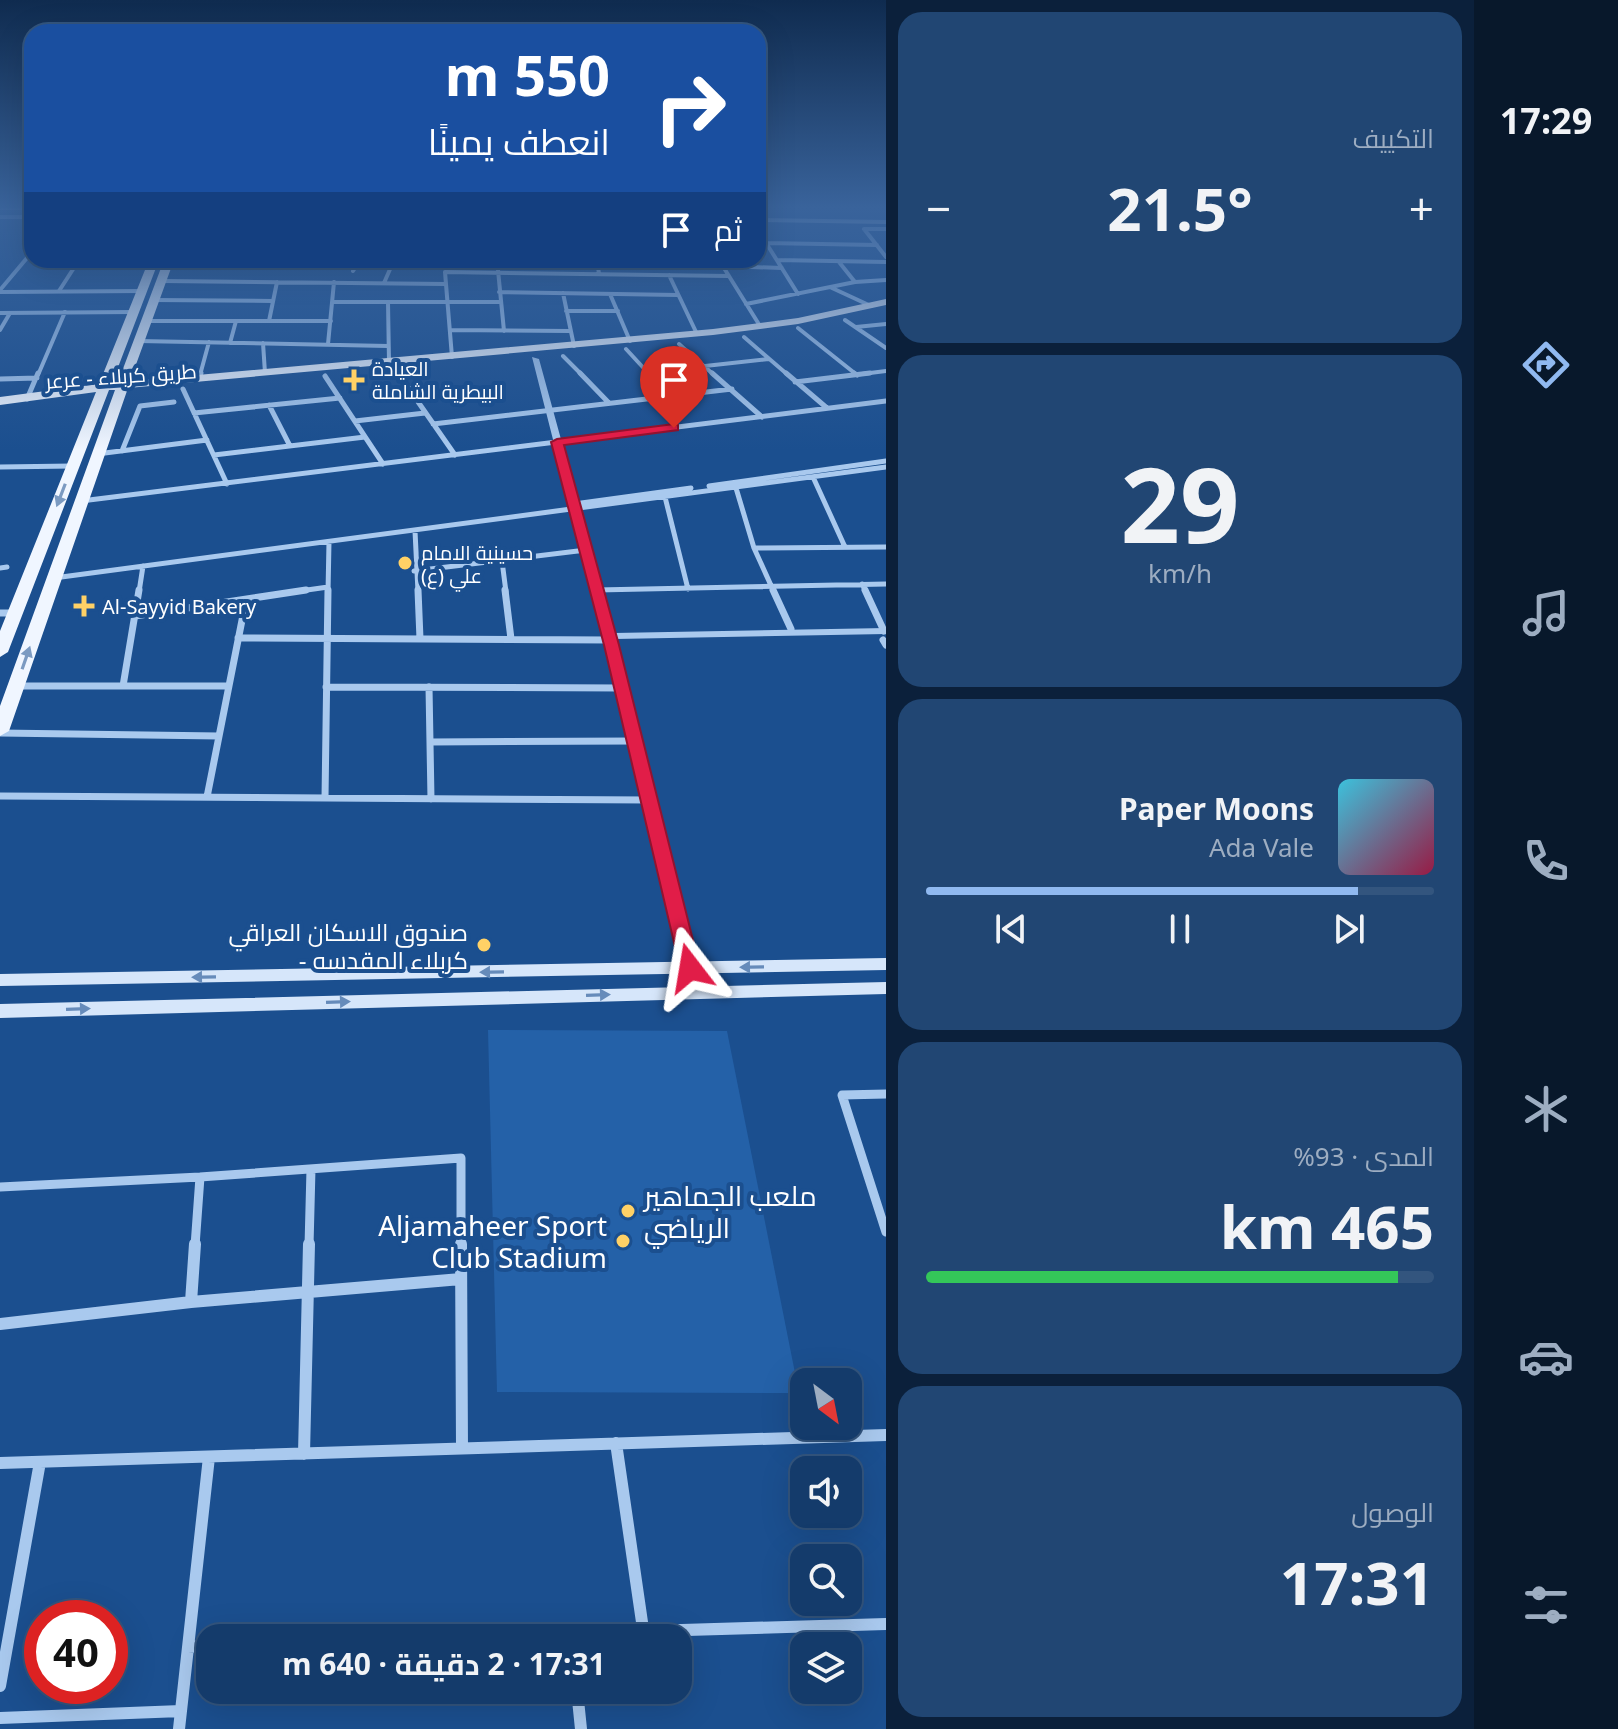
<!DOCTYPE html>
<html lang="ar">
<head>
<meta charset="utf-8">
<style>
	:root { --surface:#143b6b; --page:#214673; --text:#f1f3f6; --muted:#9dadc1; --line:#33557e; --accent:#90b9f0 }
	body { margin:0; font-family:"Noto Sans",Cairo,sans-serif; background:var(--page); color:var(--text); direction:rtl; height:100vh; display:flex; flex-direction:column; font-size:30px; white-space:nowrap }
	* { box-sizing:border-box; margin:0 }
	p { font-size:26px; color:var(--muted) }
	.icon { flex:none; width:44px; height:44px; fill:none; stroke:currentColor; stroke-width:2; stroke-linecap:round; stroke-linejoin:round }
	.map { position:relative; flex:1; overflow:hidden; direction:ltr }
	.drawer { display:flex; flex-direction:column; gap:12px; padding:12px; background:#0b203b; width:588px }
	.drawer>* { flex:none }
	.guide { position:absolute; left:24px; top:24px; width:742px; height:244px; border-radius:24px; box-shadow:0 8px 32px #0002,0 0 0 2px var(--line); direction:rtl; background:#1a4fa0; color:#fff; overflow:hidden }
	.needle { width:52px; rotate:148deg }
	.buttons { position:absolute; left:790px; top:1368px; display:grid; gap:16px }
	.buttons a { display:grid; place-items:center; width:72px; height:72px; border-radius:16px; background:var(--surface); box-shadow:0 8px 32px #0002,0 0 0 2px var(--line); font-size:40px }
	.speed { position:absolute; left:24px; top:1600px; display:flex; gap:16px; font-size:40px; font-weight:700; text-align:center }
	.speed>* { display:grid; place-content:center; width:104px; height:104px; border-radius:50%; background:var(--surface); box-shadow:0 8px 32px #0002,0 0 0 2px var(--line); line-height:1 }
	.speed .limit { border:12px solid #d22; background:#fff; color:#111 }
	.pin { position:absolute; display:grid; place-items:center; width:68px; height:68px; color:#fff; margin:-82px -34px; border-radius:50% 50% 50% 0; rotate:-45deg; box-shadow:0 0 8px #0007 }
	.pin .icon { rotate:45deg }
	.me { position:absolute; width:88px; margin:-44px; rotate:346deg; stroke-linejoin:round; filter:drop-shadow(0 0 6px #0008) }
	.turn { display:flex; align-items:center; gap:28px; height:168px; padding:0 24px; font-size:36px }
	.turn .icon { width:104px; height:104px; stroke-width:2.5 }
	.turn b { display:block; font-size:56px; line-height:68px }
	.then { display:flex; align-items:center; height:76px; padding:0 24px; background:#0003; gap:16px; font-size:30px }
	.big { font-size:60px; font-weight:700; line-height:1.1 }
	.drawer .widget { flex:1; display:flex; flex-direction:column; justify-content:center; gap:12px; min-width:0; padding:0 28px; border-radius:24px; background:var(--page) }
	.drawer .dial { align-items:center; gap:0 }
	.dial b { font-size:104px; line-height:1 }
	.song { display:flex; align-items:center; gap:24px }
	.cover { width:96px; height:96px; border-radius:12px; background:linear-gradient(135deg,hsl(190 70% 55%),hsl(340 70% 35%)) }
	.played { height:8px; border-radius:4px; background:linear-gradient(90deg,var(--accent) 85%,var(--line) 85%) }
	.keys { display:flex; justify-content:space-around; direction:ltr }
	.heat { display:flex; justify-content:space-between; align-items:center; font-size:44px; direction:ltr }
	.charge { height:12px; border-radius:6px; background:linear-gradient(90deg,#34c759 93%,var(--line) 0) }
	.trip { position:absolute; left:196px; top:1624px; width:496px; height:80px; border-radius:24px; background:var(--surface); box-shadow:0 8px 32px #0002,0 0 0 2px var(--line); font-weight:700; line-height:80px; text-align:center; direction:rtl }
	main { display:flex; flex:1; min-height:0 }
	.tabs { display:flex; flex-direction:column; width:144px; justify-content:space-around; align-items:center; background:#08182b; color:var(--muted) }
	.tabs .icon { width:56px; height:56px }
	.tabs .active { color:var(--accent) }
	.tabs b { font-size:36px; color:var(--text) }
	.map>svg:first-child { display:block }
	.green { fill:#2461a8 }
	.lines { fill:none; stroke-linecap:round; stroke-linejoin:round }
	.minor-far4 { stroke:#a9c9ee; stroke-width:4 }
	.minor-far3 { stroke:#a9c9ee; stroke-width:5 }
	.minor-far2 { stroke:#a9c9ee; stroke-width:7 }
	.minor-far1 { stroke:#a9c9ee; stroke-width:9 }
	.minor { stroke:#a9c9ee; stroke-width:12 }
	.tertiary { fill:#a9c9ee; fill-rule:evenodd }
	.secondary { fill:#d6e6fa; fill-rule:evenodd }
	.primary { fill:#f0f6ff; fill-rule:evenodd }
	.oneway { fill:#7b9ac1 }
	.oneway2 { fill:#668bba }
	.route { fill:#e11d48; stroke:#92132f; stroke-width:2 }
	.poi-dot { fill:#ffd166; stroke:#1b4f8f; stroke-width:3 }
	.labels { text-anchor:middle; dominant-baseline:central; stroke-width:8; stroke-linejoin:round; paint-order:stroke }
	.far-poi-label { font-size:20px; fill:#fff; stroke:#1b4f8f; text-anchor:start }
	.far-street-label { font-size:20px; fill:#fff; stroke:#1b4f8f }
	.poi-label { font-size:24px; fill:#fff; stroke:#1b4f8f; text-anchor:end }
	.near-poi-label { font-size:28px; fill:#fff; stroke:#1b4f8f; text-anchor:start }
</style>
</head>
<body>
<main>
<nav class="tabs">
<b>17:29</b>
<svg class="icon active" aria-label="directions" viewBox="0 0 24 24"><path d="M12 3l9 9-9 9-9-9zM9 14v-3h6M13 9l2 2-2 2"/></svg>
<svg class="icon" aria-label="music" viewBox="0 0 24 24"><path d="M9 18V5l10-2v13"/><circle cx="6" cy="18" r="3"/><circle cx="16" cy="16" r="3"/></svg>
<svg class="icon" aria-label="phone" viewBox="0 0 24 24"><path d="M5 4h4l2 5-3 2q2 4 5 5l2-3 5 2v4C11 20 4 13 5 4z"/></svg>
<svg class="icon" aria-label="climate" viewBox="0 0 24 24"><path d="M12 3v18M4 7l16 10M4 17L20 7"/></svg>
<svg class="icon" aria-label="car" viewBox="0 0 24 24"><path d="M5 17H2v-5l4-1 3-4h7l3 4 3 1v5h-3M9 17h6M6 11h13"/><circle cx="7" cy="17" r="2"/><circle cx="17" cy="17" r="2"/></svg>
<svg class="icon" aria-label="filters" viewBox="0 0 24 24"><path d="M4 7h16M4 17h16"/><circle cx="9" cy="7" r="2"/><circle cx="15" cy="17" r="2"/></svg>
</nav>
<section class="drawer">
<div class="widget"><p>التكييف</p>
<div class="heat"><a>−</a><b class="big">21.5°</b><a>+</a></div>
</div>
<div class="widget dial"><b>29</b><p>km/h</p></div>
<div class="widget">
<div class="song"><i class="cover"></i><div><b>Paper Moons</b><p>Ada Vale</p></div></div>
<div class="played"></div>
<div class="keys"><svg class="icon" aria-label="previous" viewBox="0 0 24 24"><path d="M18 5L8 12l10 7zM5 5v14"/></svg><svg class="icon" aria-label="pause" viewBox="0 0 24 24"><path d="M8 5v14M16 5v14"/></svg><svg class="icon" aria-label="next" viewBox="0 0 24 24"><path d="M6 5l10 7-10 7zM19 5v14"/></svg></div>
</div>
<div class="widget"><p>المدى · 93%</p><b class="big">465 km</b><div class="charge"></div></div>
<div class="widget"><p>الوصول</p><b class="big">17:31</b></div>
</section>
<div class="map">
<svg width="886" height="1729" viewBox="0 0 886 1729">
	<rect width="100%" height="100%" fill="#1b4f8f"/>
	<!-- green -->
	<path class="green" d="M488,1030L727,1031L799,1393L497,1392Z"/>
	<g class="lines">
		<!-- minor-far4 -->
		<path class="minor-far4" d="M0,217H32
			M864,229L886,257
			M864,229H886
			M758,230L798,294
			M766,243L877,245
			M231,260L235,264L317,266
			M497,260L504,331
			M597,260L599,274
			M719,260L760,326
			M777,260L886,262
			M839,262L855,282
			M723,266L782,268
			M353,271L360,260
			M669,275L697,334
			M162,281L446,284
			M384,283L394,260
			M832,288L871,306
			M0,290L32,252
			M59,291L79,260
			M499,292L678,295
			M563,293L574,346
			M610,294L630,341
			M154,300L273,301
			M332,302H501
			M388,302L389,362
			M746,304L855,282L886,280
			M566,311H618
			M0,313L133,312
			M845,320L886,348
			M147,321H331
			M269,321L277,282
			M856,327L886,324
			M798,328L857,375
			M0,330L10,313
			M450,330L570,331
			M744,337L788,375
			M139,341L388,346
			M230,343L236,321
			M263,343L265,373
			M328,344L334,282
			M679,344L714,375
			M626,349L650,375
			M563,356L582,375
			M452,357L445,272L729,276
			M705,366L769,359
			M396,370L399,375
			M38,375L65,312
			M200,375L209,342
			M854,375L886,371"/>
		<!-- minor-far3 -->
		<path class="minor-far3" d="M398,373L455,455
			M580,373L609,403
			M648,373L670,396
			M712,373L762,417
			M786,373L827,408
			M854,373L857,375
			M325,376L383,464
			M0,379L37,378
			M199,379L201,373
			M795,382L870,373
			M183,389L227,484
			M27,399L38,373
			M269,405L290,446
			M194,413L340,398
			M355,421L425,413
			M433,424L732,389
			M122,451L140,406L174,402
			M97,454L207,440
			M214,455L365,437
			M0,467L72,466
			M813,477L845,547
			M709,486L886,461
			M736,488L754,548L774,592
			M665,497L688,589
			M81,501L886,401
			M574,504L691,488
			M415,531L418,592
			M754,548L886,547
			M502,561L506,592
			M0,568L7,567
			M414,571L586,550
			M54,578L886,467
			M862,584L866,592
			M597,590L886,584
			M139,592L143,566
			M293,592L328,587
			M328,592L329,542"/>
		<!-- minor-far2 -->
		<path class="minor-far2" d="M418,590L420,639
			M505,590L511,639
			M773,590L791,629
			M865,590L884,631
			M0,613H15
			M135,616L306,590
			M238,638L610,640
			M883,640L886,645
			M17,686H229
			M123,686L139,590
			M326,687L622,688
			M429,687L431,799
			M0,733L219,736
			M430,742L635,741
			M0,796L649,800
			M207,797L246,600
			M325,798L328,590"/>
		<!-- minor-far1 -->
		<path class="minor-far1" d="M886,1094L842,1095L886,1232
			M0,1187L200,1177L461,1158V1246
			M195,1246L200,1177
			M309,1246L311,1169"/>
		<!-- minor -->
		<path class="minor" d="M461,1244L462,1448
			M191,1302L195,1244
			M0,1324L191,1302L461,1279
			M616,1443L643,1629
			M304,1454L309,1244
			M0,1463L886,1435
			M415,1638L886,1624
			M188,1647L210,1646
			M0,1686L40,1462
			M577,1690L581,1729
			M0,1718L181,1711
			M179,1729L209,1457"/>
		<!-- tertiary -->
		<path class="tertiary" d="M144,289V293H141L0,294V290Z
			M532,357L539,359L614,633L886,628V634L615,639L698,968L695,972H685L682,968L604,640Z"/>
		<!-- secondary -->
		<path class="secondary" d="M0,207H32V210H0Z
			M758,218L886,220V224L758,222Z
			M886,958V970L0,986V974Z
			M886,982V994L0,1018V1004Z"/>
		<!-- primary -->
		<path class="primary" d="M149,260H159L112,383L118,382L164,260H174L130,381L713,329L798,318L886,299V305L798,324L713,335L128,388L9,731L0,736V706L115,390H109L8,652L0,657V631L96,392L0,405V397L99,384Z"/>
	</g>
	<!-- one-way arrows -->
	<defs><path id="oneway-solid" d="M-6-.8H1V-3.2L6.5 0L1 3.2V.8H-6Z" transform="scale(2)"/></defs>
	<g class="oneway">
		<use href="#oneway-solid" transform="translate(61 495) rotate(111)"/>
		<use href="#oneway-solid" transform="translate(26 658) rotate(-71)"/>
	</g>
	<g class="oneway2">
		<use href="#oneway-solid" transform="translate(752 967) rotate(179)"/>
		<use href="#oneway-solid" transform="translate(492 972) rotate(179)"/>
		<use href="#oneway-solid" transform="translate(204 977) rotate(179)"/>
		<use href="#oneway-solid" transform="translate(598 995) rotate(-2)"/>
		<use href="#oneway-solid" transform="translate(338 1002) rotate(-2)"/>
		<use href="#oneway-solid" transform="translate(78 1009) rotate(-2)"/>
	</g>
	<!-- sky -->
	<linearGradient id="sky" x2="0" y2="1"><stop stop-color="#0f2b4f"/><stop offset="0.46" stop-color="#39639b"/><stop offset="1" stop-color="#39639b" stop-opacity="0"/></linearGradient>
	<rect width="886" height="450" fill="url(#sky)"/>
	<!-- route -->
	<path class="route" d="M674,424L678,425V430L564,445L619,645L700,968L690,975L680,968L604,645L551,442L557,439Z"/>
	<!-- markers -->
	<g class="poi-dot">
		<path d="M350 368h8v8h8v8h-8v8h-8v-8h-8v-8h8z"/>
		<circle cx="405" cy="563" r="8"/>
		<path d="M80 594h8v8h8v8h-8v8h-8v-8h-8v-8h8z"/>
		<circle cx="484" cy="945" r="8"/>
		<circle cx="628" cy="1211" r="8"/>
		<circle cx="623" cy="1241" r="8"/>
	</g>
	<g class="labels">
		<!-- far-poi labels -->
		<g class="far-poi-label">
			<text x="372" y="368">العيادة<tspan x="372" dy="23">البيطرية الشاملة</tspan></text>
			<text x="421" y="552">حسينية الامام<tspan x="421" dy="23">علي (ع)</tspan></text>
			<text x="102" y="606">Al-Sayyid Bakery</text>
		</g>
		<!-- far-street labels -->
		<g class="far-street-label">
			<text transform="translate(121 376) rotate(-4)">طريق كربلاء - عرعر</text>
		</g>
		<!-- poi labels -->
		<g class="poi-label">
			<text x="468" y="931">صندوق الاسكان العراقي<tspan x="468" dy="28">- كربلاء المقدسه</tspan></text>
		</g>
		<!-- near-poi labels -->
		<g class="near-poi-label">
			<text x="644" y="1195">ملعب الجماهير<tspan x="644" dy="32">الرياضي</tspan></text>
			<text x="607" y="1225" text-anchor="end">Aljamaheer Sport<tspan x="607" dy="32">Club Stadium</tspan></text>
		</g>
	</g>
</svg>
<div class="buttons">
<a><svg class="needle" viewBox="-14 -14 28 28"><path d="M0-13l5 13h-10z" fill="#e53935"/><path d="M0 13l5-13h-10z" fill="#9dadc1"/></svg></a>
<a><svg class="icon" aria-label="sound" viewBox="0 0 24 24"><path d="M4 9h4l5-4v14l-5-4H4zM17 9q2 3 0 6"/></svg></a>
<a><svg class="icon" aria-label="search" viewBox="0 0 24 24"><circle cx="10" cy="10" r="6"/><path d="M15 15l6 6"/></svg></a>
<a><svg class="icon" aria-label="layers" viewBox="0 0 24 24"><path d="M12 4l9 5-9 5-9-5zM3 14l9 5 9-5"/></svg></a>
</div>
<div class="speed"><div class="limit">40</div></div>
<div class="pin" style="left:674px;top:428px;background:#d93025"><svg class="icon" aria-label="arrive" viewBox="0 0 24 24"><path d="M6 21V4h12l-3 4 3 4H6"/></svg></div>
<svg class="me" style="left:690px;top:968px" viewBox="-20 -20 40 40"><path d="M0-17L14 15 0 8-14 15z" fill="#e11d48" stroke="#fff" stroke-width="4"/></svg>
<div class="trip">17:31 · 2 دقيقة · 640 m</div>
<div class="guide">
<div class="turn"><svg class="icon" aria-label="right" viewBox="0 0 24 24"><path d="M7 20v-9h11M14 6l5 5-5 5"/></svg><div><b>550 m</b>انعطف يمينًا</div></div>
<div class="then">ثم<svg class="icon" aria-label="arrive" viewBox="0 0 24 24"><path d="M6 21V4h12l-3 4 3 4H6"/></svg></div>
</div>
</div>
</main>
</body>
</html>
